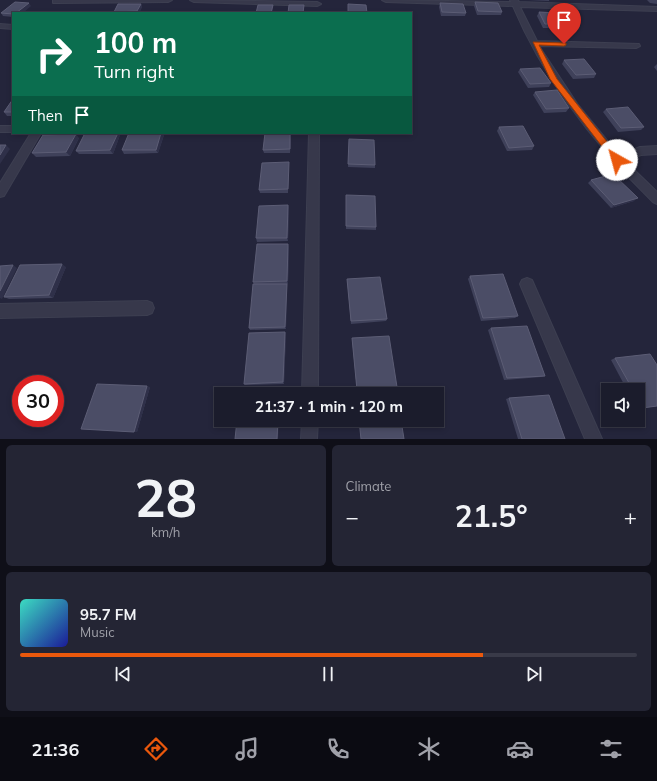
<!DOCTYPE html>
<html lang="en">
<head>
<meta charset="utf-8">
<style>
	:root { --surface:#1b1c2c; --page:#242534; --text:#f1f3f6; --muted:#a0a1a9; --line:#393a48; --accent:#ea580c }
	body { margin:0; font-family:Mulish,sans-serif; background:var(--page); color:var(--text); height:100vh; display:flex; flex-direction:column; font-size:15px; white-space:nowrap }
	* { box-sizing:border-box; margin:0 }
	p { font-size:13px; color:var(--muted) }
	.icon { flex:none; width:22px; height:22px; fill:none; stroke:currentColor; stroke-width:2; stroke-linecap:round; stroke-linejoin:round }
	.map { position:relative; height:439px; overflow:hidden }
	.details { display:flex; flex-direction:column; gap:6px; padding:6px; background:#0f0f18; flex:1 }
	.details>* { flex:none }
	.hud { position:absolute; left:12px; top:12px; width:400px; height:122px; border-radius:0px; box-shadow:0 2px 6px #0003,0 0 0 1px var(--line); background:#0b6e4f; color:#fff; overflow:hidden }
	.controls { position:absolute; left:601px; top:383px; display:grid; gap:8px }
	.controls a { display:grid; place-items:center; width:44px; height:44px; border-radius:0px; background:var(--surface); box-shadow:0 2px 6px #0003,0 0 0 1px var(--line); font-size:20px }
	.speed { position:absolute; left:12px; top:375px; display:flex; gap:8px; font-size:20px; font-weight:700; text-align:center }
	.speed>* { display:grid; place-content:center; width:52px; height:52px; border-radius:50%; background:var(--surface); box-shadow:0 2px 6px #0003,0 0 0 1px var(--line); line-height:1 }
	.speed .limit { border:6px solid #d22; background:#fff; color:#111 }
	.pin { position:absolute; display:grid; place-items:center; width:34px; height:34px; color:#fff; margin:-41px -17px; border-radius:50% 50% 50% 0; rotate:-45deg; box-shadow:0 0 4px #0007 }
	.pin .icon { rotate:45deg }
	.me { position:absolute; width:44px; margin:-22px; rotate:322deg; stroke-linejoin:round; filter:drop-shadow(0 0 3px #0008) }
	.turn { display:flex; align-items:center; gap:14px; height:84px; padding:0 16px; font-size:18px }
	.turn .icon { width:52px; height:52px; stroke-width:2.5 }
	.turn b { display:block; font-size:28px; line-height:34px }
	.then { display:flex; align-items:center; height:38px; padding:0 16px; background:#0003; gap:8px; font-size:15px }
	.big { font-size:30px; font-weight:700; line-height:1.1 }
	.details .tile { flex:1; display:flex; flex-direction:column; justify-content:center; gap:6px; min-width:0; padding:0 14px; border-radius:6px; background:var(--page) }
	.details .dial { align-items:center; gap:0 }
	.dial b { font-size:52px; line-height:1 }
	.song { display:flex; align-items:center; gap:12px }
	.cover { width:48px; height:48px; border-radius:6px; background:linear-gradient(135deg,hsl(170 70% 55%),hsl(240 70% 35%)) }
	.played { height:4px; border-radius:2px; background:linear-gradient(90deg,var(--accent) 75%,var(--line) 75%) }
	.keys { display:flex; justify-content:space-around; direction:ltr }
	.heat { display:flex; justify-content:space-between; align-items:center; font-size:22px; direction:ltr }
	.details .tiles { flex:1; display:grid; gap:6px; grid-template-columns:1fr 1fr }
	.tile:last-child { grid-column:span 2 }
	.trip { position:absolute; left:214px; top:387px; width:230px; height:40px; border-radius:0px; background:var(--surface); box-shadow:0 2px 6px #0003,0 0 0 1px var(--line); font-weight:700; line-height:40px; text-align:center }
	.tab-bar { display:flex; height:64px; justify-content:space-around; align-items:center; background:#0b0b12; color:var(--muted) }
	.tab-bar .icon { width:28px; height:28px }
	.tab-bar .active { color:var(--accent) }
	.tab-bar b { font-size:18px; color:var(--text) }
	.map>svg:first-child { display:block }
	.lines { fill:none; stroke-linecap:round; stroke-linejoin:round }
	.minor-casing { stroke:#3d3f51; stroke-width:2 }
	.minor { fill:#37384b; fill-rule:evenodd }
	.wall { fill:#3f415a }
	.shaded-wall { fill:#2f3049 }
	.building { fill:#4b4d66; stroke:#5c5d75 }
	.route { fill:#ea580c; stroke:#983908 }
</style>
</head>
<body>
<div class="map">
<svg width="657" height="439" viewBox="0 0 657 439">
	<rect width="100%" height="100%" fill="#24253b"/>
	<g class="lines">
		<defs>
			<path id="minor" d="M53,0H172L168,2L56,3H53Z
				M190,0L317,2L321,4L317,6L194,2Z
				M382,0L511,2L510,0H518L519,2L657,7V11L520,7L537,41L639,44L640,46L636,48L539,46L578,105L619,155L640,147L657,146V154L641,155L625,161L657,192V204L653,202C595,145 545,82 513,6L386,2Z
				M0,24L13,25V29L0,28Z
				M0,126H13V132H0Z
				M31,133H41L4,196L0,197V183Z
				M309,133H319L318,394H302Z
				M527,278L532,280L602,439H585L520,284L522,280Z
				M147,301L152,303L154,308L152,313L147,315L0,318V304Z
				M302,420H318L317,439H301Z"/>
		</defs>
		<!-- minor casing -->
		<use href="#minor" class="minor-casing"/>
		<!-- minor -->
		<use href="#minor" class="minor"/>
	</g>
	<!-- wall -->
	<path class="wall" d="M528,0H549V1Z
		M647,0H657V4L650,3Z
		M475,2L502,12L501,15H477L474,6Z
		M440,3L466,13L465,16H441L439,7Z
		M141,4L142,7L139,13H114V12Z
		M31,6L13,13V17L3,16L1,13Z
		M539,12L564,24L562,28H543L537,16Z
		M564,60L596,74L594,78L573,79L562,64Z
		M657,64V71L654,67Z
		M520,69L551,83L549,87L528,88L518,72Z
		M535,92L569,108L566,112L544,113L533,95Z
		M13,99V116H7L4,112Z
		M606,109L644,127L641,130L618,132L603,112Z
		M499,127L534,146L532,150L507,151L497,131Z
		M291,133L290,153H264L263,150Z
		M120,135L113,154H79L76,151Z
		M164,135L158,153L124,154L122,150Z
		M79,138L70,156L36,157L32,153Z
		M349,139L375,165V168L348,167Z
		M289,162V166L288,193H260L259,190Z
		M591,180L634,201L611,208L588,183Z
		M346,195L376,227V230L346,229Z
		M288,205L289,209L288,241L257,242L256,238Z
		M289,247L288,284H287V286L286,329L250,330L249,328L254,284L253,282Z
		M66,267L53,298L9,299L4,297Z
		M470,276L518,316L515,318L481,321L468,279Z
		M347,279L387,319L386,321L351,324Z
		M491,328L545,376L541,377L504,380L488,330Z
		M285,332L286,334L284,384L245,385L244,384Z
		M352,338L397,387L396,388L357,391L352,340Z
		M615,358L657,406L638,409V390H627L611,360Z
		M150,387L137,432L81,429Z
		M509,398L565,439H518L506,399Z
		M359,420H401L404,439H361Z"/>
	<!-- shaded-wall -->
	<path class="shaded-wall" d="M29,3L31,6L23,13H16Z
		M141,4L142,7L139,13H137V11Z
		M273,5V9L272,13H271Z
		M118,133H119L120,135L113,154L110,150Z
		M161,133H163L164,135L158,153L156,150Z
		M290,133H291L290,153Z
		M76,134L79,138L70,156L66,152Z
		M6,145L10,149L0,164V155Z
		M638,198L634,201L611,208L614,205Z
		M288,205L289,209L288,241L287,238Z
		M288,244L289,247L288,284L287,281Z
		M62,264L66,267L53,298L49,295Z
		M13,265L17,268L2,299L0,298V291Z
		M287,284V286L286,329L285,327Z
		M285,332L286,334L284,384L283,382Z
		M147,386L150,387L137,432H134Z
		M278,420H279L278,439H277Z"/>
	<!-- building -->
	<path class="building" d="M15,2L29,3L16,13H13V14L1,13Z
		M475,2L498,3L502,12L478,11Z
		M440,3L463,4L466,13L442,12Z
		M118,4H141L137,11L114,12Z
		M348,4L366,5L367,13H348Z
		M258,5H273L271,13H256Z
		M289,5H304L303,13H288Z
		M539,12L558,13L564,24H545Z
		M584,59L596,74L576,75L564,60Z
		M540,68L551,83L530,84L520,69Z
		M557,90L569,108L546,109L535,92Z
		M13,99V112H4Z
		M628,107L644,127L621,128L606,109Z
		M523,126L534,146L509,148L499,127Z
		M85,133H118L110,150L76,151Z
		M129,133H161L156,150H122Z
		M265,133H290V149L263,150Z
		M76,134L66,152L32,153L43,135Z
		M349,139L374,140L375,165L348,164Z
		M0,145H6L0,155Z
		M289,162L288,189L259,190L262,163Z
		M613,174L638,198L614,205L591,180Z
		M346,195L375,196L376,227L346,226Z
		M288,205L287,238H256L259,206Z
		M257,244H288L287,281L253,282Z
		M62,264L49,295L4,297L20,265Z
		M13,265L0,291V266Z
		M503,274L518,316L483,318L470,276Z
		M380,277L387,319L351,321L347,279Z
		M253,284H287L285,327L249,328Z
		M527,326L545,376L507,378L491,328Z
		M285,332L283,382L244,384L249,333Z
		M389,336L397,387L357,390L352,338Z
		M650,354L657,365V406L642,408L638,400V390H633L615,358Z
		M97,384L147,386L134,432L81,429Z
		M279,393V394H239Z
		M549,395L565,439H522L509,398Z
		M237,420H278L277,439H235Z
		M359,420H401L404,439H361Z"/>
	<!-- route -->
	<path class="route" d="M533,42L566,43V45L564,46L539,45L557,79L620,158V162H614L550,79Z"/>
</svg>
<div class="controls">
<a><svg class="icon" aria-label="sound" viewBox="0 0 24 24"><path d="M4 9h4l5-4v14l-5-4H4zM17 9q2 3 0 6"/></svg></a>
</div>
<div class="speed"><div class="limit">30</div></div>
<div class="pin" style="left:564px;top:44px;background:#d93025"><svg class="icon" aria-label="arrive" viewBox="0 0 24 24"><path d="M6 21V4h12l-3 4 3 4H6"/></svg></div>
<svg class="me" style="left:617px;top:160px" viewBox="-20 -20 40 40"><circle r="19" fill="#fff"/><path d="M0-13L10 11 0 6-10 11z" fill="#ea580c"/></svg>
<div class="trip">21:37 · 1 min · 120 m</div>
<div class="hud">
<div class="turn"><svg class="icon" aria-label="right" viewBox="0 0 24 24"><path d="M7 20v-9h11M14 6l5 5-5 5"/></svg><div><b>100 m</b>Turn right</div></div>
<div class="then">Then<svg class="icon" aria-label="arrive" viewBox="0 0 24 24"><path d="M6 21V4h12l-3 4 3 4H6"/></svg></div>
</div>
</div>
<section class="details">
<div class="tiles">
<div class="tile dial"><b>28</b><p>km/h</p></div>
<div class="tile"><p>Climate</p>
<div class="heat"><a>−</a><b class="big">21.5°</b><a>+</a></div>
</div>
<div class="tile">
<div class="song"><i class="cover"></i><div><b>95.7 FM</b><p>Music</p></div></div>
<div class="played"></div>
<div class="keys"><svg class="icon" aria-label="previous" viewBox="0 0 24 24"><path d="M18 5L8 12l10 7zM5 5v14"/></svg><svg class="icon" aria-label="pause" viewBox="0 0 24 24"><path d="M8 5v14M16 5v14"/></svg><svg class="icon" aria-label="next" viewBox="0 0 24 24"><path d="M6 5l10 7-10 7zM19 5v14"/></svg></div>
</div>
</div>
</section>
<nav class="tab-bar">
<b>21:36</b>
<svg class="icon active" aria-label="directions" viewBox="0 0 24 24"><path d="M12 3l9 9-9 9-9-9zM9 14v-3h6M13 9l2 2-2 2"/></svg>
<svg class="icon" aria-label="music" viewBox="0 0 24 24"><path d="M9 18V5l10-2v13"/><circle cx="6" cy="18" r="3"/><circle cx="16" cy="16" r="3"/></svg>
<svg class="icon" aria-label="phone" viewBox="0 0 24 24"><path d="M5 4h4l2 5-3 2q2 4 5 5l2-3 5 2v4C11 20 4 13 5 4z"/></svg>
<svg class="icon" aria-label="climate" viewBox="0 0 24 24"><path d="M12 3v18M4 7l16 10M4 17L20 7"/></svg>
<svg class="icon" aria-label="car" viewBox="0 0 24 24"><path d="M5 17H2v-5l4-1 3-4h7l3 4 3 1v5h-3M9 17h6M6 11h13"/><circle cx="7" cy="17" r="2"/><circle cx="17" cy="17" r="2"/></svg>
<svg class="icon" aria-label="filters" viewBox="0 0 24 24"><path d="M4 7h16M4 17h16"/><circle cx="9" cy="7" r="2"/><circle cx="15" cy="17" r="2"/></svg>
</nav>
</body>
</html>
